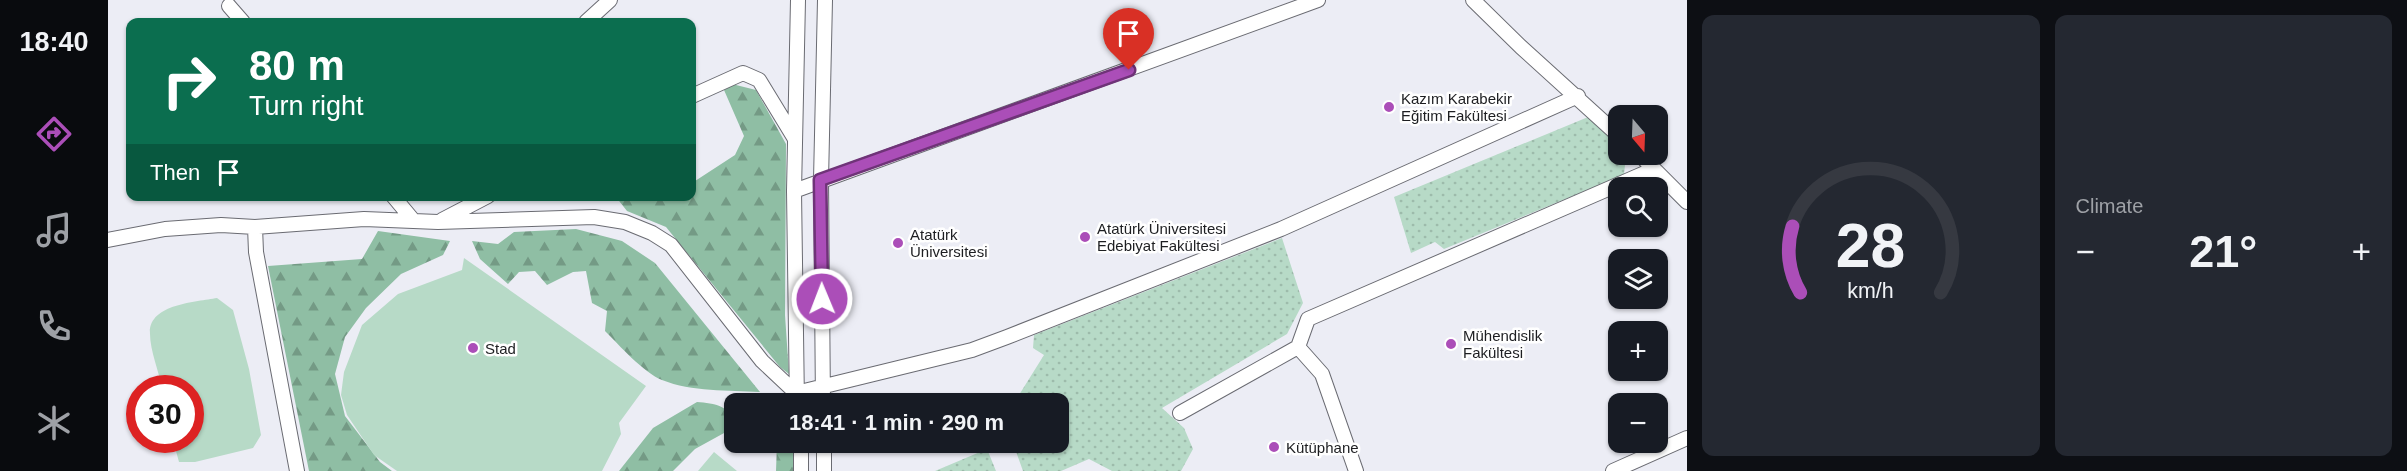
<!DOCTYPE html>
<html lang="en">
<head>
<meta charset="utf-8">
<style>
	:root { --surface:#171b24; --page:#242831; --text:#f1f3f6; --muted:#9ea1a6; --line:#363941; --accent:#ab4eb8 }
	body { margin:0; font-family:Arial,sans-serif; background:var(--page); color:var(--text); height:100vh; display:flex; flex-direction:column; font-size:22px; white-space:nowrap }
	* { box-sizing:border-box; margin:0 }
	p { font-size:20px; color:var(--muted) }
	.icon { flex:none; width:33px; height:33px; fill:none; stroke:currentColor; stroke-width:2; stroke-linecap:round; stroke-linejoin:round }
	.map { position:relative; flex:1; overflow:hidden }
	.details { display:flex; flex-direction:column; gap:15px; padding:15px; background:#0d0f14; width:720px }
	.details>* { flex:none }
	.hud { position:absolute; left:18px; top:18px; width:570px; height:183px; border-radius:12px; box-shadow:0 2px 4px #0004; background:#0b6e4f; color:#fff; overflow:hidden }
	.needle { width:39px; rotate:161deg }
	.controls { position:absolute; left:1500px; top:105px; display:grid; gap:12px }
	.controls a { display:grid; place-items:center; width:60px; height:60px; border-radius:12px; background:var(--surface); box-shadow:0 2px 4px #0004; font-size:30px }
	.speed { position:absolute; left:18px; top:375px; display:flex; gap:12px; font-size:30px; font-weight:700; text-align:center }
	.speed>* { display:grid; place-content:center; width:78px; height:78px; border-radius:50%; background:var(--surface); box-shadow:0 2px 4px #0004; line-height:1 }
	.speed .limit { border:9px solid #d22; background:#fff; color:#111 }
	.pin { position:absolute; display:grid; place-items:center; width:51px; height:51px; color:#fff; margin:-62px -26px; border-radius:50% 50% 50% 0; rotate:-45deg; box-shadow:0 0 6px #0007 }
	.pin .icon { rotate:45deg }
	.me { position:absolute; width:66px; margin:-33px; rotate:359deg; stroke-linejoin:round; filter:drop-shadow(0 0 4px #0008) }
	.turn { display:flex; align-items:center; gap:21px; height:126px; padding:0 24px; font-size:27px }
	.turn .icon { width:78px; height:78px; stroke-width:2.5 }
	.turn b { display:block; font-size:42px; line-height:51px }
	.then { display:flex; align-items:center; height:57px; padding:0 24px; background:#0003; gap:12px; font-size:22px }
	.big { font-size:45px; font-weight:700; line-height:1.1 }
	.details .card { flex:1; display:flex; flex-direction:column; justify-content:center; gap:9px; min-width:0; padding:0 21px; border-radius:12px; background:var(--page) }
	.details .dial { align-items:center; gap:0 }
	.dial svg { height:156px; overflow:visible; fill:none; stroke:var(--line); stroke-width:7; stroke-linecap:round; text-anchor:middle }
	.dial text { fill:var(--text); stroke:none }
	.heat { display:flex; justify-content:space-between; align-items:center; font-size:33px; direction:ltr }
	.details .tiles { flex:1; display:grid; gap:15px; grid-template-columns:repeat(2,1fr) }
	.trip { position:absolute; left:616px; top:393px; width:345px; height:60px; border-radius:12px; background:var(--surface); box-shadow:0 2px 4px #0004; font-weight:700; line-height:60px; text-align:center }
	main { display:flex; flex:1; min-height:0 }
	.tabs { display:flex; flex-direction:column; width:108px; justify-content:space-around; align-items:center; background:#090b0e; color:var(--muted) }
	.tabs .icon { width:42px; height:42px }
	.tabs .current { color:var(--accent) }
	.tabs b { font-size:27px; color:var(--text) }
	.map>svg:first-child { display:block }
	.green { fill:url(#green-dots) }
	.forest { fill:url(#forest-firs) }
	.pitch { fill:#b7dac7 }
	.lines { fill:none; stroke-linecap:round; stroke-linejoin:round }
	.minor-casing { stroke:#6a6b72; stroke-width:16 }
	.minor { stroke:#fff; stroke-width:14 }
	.route-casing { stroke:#6f3378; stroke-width:15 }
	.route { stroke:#ab4eb8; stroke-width:10 }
	.poi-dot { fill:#ab4eb8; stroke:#fff; stroke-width:2 }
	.labels { text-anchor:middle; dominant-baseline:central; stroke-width:5; stroke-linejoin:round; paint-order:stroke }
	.poi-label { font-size:15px; fill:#1d1e21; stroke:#fff; text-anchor:start }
</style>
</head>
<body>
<main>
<nav class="tabs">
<b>18:40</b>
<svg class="icon current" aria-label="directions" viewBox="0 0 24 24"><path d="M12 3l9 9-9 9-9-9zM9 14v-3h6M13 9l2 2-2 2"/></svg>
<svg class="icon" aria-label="music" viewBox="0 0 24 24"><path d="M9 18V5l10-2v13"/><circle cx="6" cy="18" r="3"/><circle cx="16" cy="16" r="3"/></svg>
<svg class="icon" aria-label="phone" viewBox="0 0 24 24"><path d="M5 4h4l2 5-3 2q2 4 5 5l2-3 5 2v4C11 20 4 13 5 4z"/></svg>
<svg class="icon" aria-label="climate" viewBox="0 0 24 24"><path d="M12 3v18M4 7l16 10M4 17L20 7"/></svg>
</nav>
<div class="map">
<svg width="1579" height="471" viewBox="0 0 1579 471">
	<defs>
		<pattern id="green-dots" width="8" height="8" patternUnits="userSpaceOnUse" patternTransform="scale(1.5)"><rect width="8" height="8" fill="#b7dac7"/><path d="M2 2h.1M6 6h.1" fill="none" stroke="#9dbbab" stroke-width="1.8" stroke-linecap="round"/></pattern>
		<pattern id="forest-firs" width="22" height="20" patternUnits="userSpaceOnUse" patternTransform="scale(1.5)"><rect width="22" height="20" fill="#8fbea4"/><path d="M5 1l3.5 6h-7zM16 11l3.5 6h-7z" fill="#749a85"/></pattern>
	</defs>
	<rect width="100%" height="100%" fill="#ecedf5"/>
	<!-- green -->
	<path class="green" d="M1485,115L1510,140V154L1518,155L1516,175L1336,249L1327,242L1303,253L1286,197Z
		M1174,238L1195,303L1179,334L1054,408L1076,428L1085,449L1073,471H1004L981,459L953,471H915L905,443L951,442V404L906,403L936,355L925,348L926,335Z
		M879,449L888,471H827Z"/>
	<!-- forest -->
	<path class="forest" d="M624,84L648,90L678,144L677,315L681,374L672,367L558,227L519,211L508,197L584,196V183L627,155L636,136L616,90Z
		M468,229L514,241L547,263L652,392C620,390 584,392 554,380C536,373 511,345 497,331L499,311L484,303L478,271L465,272L439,285L427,271L411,272L400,284L372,259L364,241L390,244L406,232Z
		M270,231L342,241L335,255L293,274L258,308L237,337L227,374L237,416L272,462L284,471H201L160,266L254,259Z
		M589,402C606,403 625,406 627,427L587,449L565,471H511L545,428Z
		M669,443H686L687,471H668Z"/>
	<!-- pitch -->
	<path class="pitch" d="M356,258L538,386L511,423L513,434L494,471H289L266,455L239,415L233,395L236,372L254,325L290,294L354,270Z
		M109,298L125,310L141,369L153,435L145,448L87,462H71L65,440H82V388H54C51,372 42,350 42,334C40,304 88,302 109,298Z
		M606,452L629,471H590Z"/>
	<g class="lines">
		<defs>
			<path id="minor" d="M1365,0L1413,47L1510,135
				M121,6L135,22
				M478,22L502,0
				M584,96L635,73L651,80L687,139
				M1531,154L1579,202
				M686,191L1210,0
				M285,196L305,220
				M334,220L380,196
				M147,227L148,252L189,471
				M0,240L57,229L113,225L147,227L256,219L330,222L486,217L517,222L544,233L563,245L654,361L688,393L864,350L899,337L1173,229L1470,96
				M1190,347L1214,374L1248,471
				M689,404L686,191L690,0
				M715,404L713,180L717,0
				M1072,413L1190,347L1200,319L1546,169
				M716,442V471
				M693,471V442
				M1505,471L1579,438"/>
		</defs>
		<!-- minor casing -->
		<use href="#minor" class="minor-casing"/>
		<!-- minor -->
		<use href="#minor" class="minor"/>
	</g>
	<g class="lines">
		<defs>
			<path id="route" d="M714,299L712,180L1021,70"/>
		</defs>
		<!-- route casing -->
		<use href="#route" class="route-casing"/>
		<!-- route -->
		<use href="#route" class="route"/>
	</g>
	<!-- markers -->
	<g class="poi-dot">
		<circle cx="1281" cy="107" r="6"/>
		<circle cx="977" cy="237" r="6"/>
		<circle cx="790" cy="243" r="6"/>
		<circle cx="1343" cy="344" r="6"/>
		<circle cx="365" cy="348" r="6"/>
		<circle cx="1166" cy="447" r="6"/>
	</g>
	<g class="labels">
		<!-- poi labels -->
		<g class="poi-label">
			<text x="1293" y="98">Kazım Karabekir<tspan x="1293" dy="17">Eğitim Fakültesi</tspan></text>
			<text x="989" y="228">Atatürk Üniversitesi<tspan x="989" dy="17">Edebiyat Fakültesi</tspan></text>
			<text x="802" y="234">Atatürk<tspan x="802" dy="17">Üniversitesi</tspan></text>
			<text x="1355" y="335">Mühendislik<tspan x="1355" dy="17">Fakültesi</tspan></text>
			<text x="377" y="348">Stad</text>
			<text x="1178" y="447">Kütüphane</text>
		</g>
	</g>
</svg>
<div class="controls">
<a><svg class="needle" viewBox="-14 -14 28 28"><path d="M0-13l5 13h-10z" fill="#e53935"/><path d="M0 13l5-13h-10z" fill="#9ea1a6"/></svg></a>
<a><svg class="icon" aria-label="search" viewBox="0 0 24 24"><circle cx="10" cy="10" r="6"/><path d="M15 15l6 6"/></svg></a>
<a><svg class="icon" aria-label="layers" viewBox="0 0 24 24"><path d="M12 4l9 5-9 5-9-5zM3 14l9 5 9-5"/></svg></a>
<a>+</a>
<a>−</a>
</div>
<div class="speed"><div class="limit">30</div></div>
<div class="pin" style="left:1021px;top:70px;background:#d93025"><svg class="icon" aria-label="arrive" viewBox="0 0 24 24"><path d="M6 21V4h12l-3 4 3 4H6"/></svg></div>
<svg class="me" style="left:714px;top:299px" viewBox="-20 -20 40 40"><circle r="17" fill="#ab4eb8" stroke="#fff" stroke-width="3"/><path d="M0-11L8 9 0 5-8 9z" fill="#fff"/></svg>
<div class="trip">18:41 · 1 min · 290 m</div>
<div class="hud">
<div class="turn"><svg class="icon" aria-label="right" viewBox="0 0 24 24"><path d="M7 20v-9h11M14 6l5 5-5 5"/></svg><div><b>80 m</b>Turn right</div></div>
<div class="then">Then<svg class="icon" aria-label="arrive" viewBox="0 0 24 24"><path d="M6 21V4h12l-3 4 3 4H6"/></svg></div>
</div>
</div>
<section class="details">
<div class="tiles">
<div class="card dial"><svg viewBox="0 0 100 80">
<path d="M14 69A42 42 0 1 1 86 69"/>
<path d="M14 69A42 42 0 0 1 10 35" stroke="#ab4eb8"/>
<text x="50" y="56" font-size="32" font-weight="700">28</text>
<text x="50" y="72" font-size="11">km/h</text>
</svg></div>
<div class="card"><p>Climate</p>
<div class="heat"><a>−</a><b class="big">21°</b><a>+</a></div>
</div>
</div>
</section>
</main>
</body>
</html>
